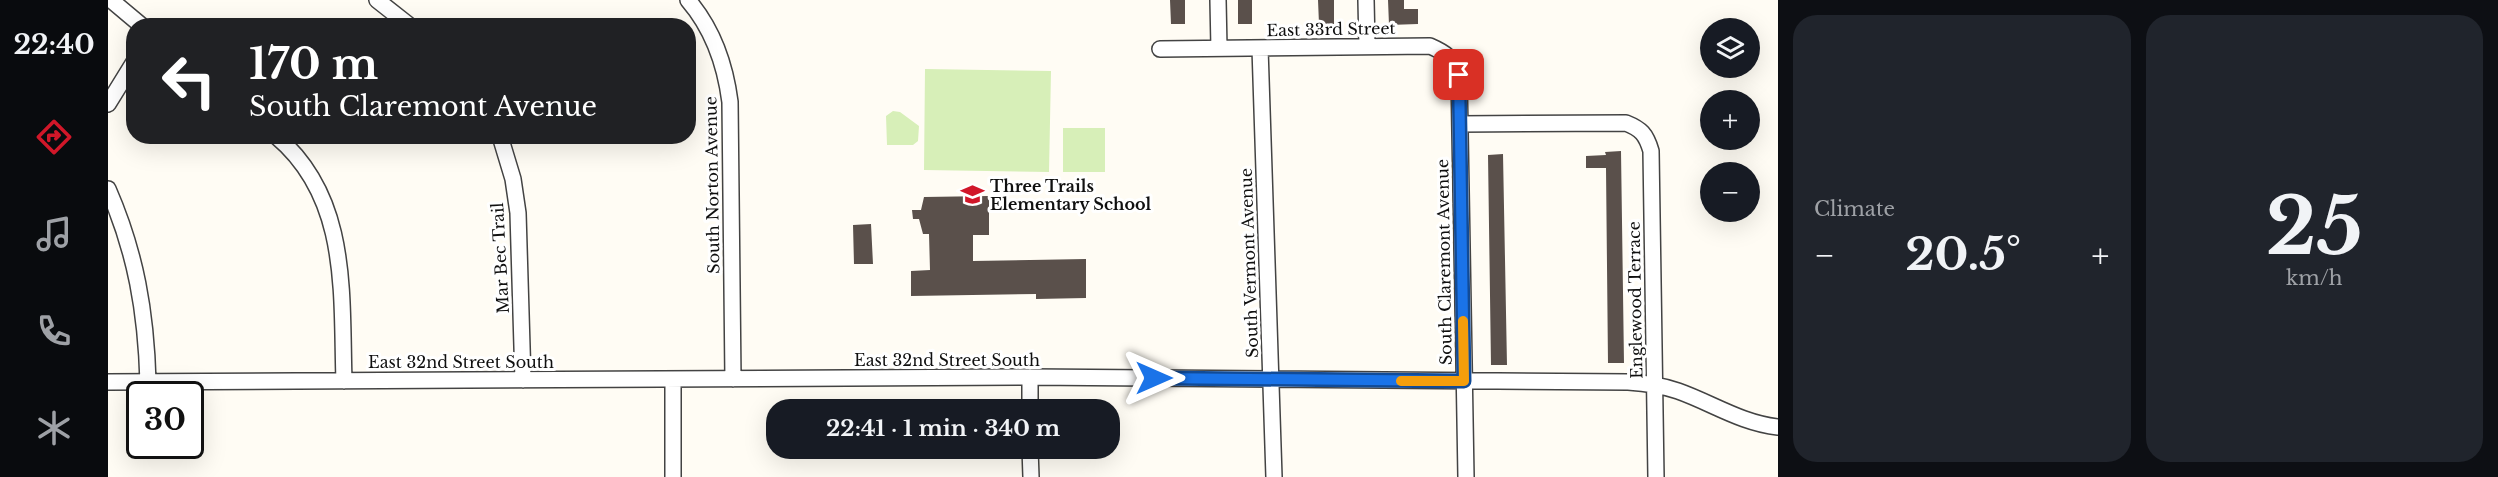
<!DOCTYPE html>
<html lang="en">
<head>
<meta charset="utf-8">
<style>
	:root { --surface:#171b24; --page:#20242c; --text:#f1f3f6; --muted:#9ea1a6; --accent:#d11729 }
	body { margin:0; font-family:"Libre Baskerville",serif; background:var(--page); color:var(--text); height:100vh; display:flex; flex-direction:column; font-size:22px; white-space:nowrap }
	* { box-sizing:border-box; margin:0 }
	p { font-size:20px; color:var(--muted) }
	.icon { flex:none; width:33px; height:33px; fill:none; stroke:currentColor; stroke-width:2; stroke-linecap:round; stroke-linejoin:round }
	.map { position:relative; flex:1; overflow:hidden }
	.side { display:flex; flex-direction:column; gap:15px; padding:15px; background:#0d0f14; width:720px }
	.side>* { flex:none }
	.guide { position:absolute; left:18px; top:18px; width:570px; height:126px; border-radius:24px; box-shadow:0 6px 24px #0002; background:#202124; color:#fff; overflow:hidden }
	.tools { position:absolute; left:1592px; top:18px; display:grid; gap:12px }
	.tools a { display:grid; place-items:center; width:60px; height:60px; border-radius:50%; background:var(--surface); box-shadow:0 6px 24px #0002; font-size:30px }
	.speed { position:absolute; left:18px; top:381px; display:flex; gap:12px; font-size:30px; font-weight:700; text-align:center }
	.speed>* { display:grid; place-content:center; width:78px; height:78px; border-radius:50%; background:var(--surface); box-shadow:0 6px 24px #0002; line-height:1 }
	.speed .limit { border:3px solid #111; border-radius:9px; background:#fff; color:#111 }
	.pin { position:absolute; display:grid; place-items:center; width:51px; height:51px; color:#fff; margin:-26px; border-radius:12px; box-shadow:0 3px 9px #0006 }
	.me { position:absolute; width:66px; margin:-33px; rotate:90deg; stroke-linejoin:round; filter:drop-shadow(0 0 4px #0008) }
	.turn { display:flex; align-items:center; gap:21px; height:126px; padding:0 24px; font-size:27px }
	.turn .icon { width:78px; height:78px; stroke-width:2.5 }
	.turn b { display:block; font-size:42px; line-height:51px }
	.big { font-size:45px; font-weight:700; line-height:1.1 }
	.side .card { flex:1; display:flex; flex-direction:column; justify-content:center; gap:9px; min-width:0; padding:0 21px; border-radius:24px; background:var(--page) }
	.side .dial { align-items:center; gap:0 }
	.dial b { font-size:78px; line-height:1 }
	.heat { display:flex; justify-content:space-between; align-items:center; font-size:33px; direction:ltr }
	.side .tiles { flex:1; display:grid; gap:15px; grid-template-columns:repeat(2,1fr) }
	.trip { position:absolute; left:658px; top:399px; width:354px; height:60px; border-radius:24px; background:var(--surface); box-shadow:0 6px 24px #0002; font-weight:700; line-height:60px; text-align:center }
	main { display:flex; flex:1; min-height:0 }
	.menu { display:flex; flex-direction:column; width:108px; justify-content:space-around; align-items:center; background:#090b0e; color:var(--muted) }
	.menu .icon { width:42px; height:42px }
	.menu .on { color:var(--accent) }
	.menu b { font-size:27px; color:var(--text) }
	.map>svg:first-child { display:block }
	.green { fill:#d7efb8 }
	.building { fill:#5a504b }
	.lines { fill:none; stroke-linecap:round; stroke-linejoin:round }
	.minor-casing { stroke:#434343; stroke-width:18 }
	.minor { stroke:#fff; stroke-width:15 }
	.route-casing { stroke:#114b97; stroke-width:15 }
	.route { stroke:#1a73e8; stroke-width:10 }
	.slow { stroke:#f59e0b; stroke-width:10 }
	.labels { text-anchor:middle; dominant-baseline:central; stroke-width:6; stroke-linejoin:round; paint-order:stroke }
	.street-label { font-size:16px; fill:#101010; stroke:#fff }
	.poi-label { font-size:16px; font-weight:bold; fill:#101010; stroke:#fff; text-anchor:start }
</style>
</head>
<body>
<main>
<nav class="menu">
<b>22:40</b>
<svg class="icon on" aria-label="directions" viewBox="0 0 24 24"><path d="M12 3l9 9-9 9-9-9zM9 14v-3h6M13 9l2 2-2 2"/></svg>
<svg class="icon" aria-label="music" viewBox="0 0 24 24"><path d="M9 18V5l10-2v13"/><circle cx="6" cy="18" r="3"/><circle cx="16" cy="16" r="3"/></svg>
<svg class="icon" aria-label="phone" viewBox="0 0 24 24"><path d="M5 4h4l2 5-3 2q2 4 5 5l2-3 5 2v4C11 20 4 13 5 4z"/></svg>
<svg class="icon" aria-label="climate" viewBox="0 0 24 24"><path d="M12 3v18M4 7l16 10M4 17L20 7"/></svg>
</nav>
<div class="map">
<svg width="1670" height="477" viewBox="0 0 1670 477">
	<rect width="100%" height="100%" fill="#fffcf4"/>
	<!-- green -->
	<path class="green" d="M817,69L943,71L941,172L816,170Z
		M785,111L792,112L811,126L810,141L805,145H779L778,116Z
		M955,128H997V172H955Z"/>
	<!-- building -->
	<path class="building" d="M1062,0H1077V24H1063Z
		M1130,0H1144V24H1130Z
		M1210,0H1226V24H1211Z
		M1280,0H1296V9H1310V24L1281,25Z
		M1513,151L1516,363H1500L1498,168H1478V156L1498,155L1497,152Z
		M1395,154L1399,365H1383L1380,155Z
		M881,196V235H865V261L978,259V298L928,299V294L803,296V271L822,270L821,234H815L811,219H805L804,210H813L816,197Z
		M763,224L765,264H746L745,225Z"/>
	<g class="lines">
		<defs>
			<path id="minor" d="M3,0L34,26
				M269,0L302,26
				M580,0C605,29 617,63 622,102L625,379
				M1110,0L1111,48
				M1258,0L1259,46
				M1152,48L1166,477
				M1052,49L1322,46C1338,53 1345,58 1351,75L1358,477
				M0,104L26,62
				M1352,124L1518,123C1533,129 1538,134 1543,151L1548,477
				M168,136C242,198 233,294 236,381
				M392,136L405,179L410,213L415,380
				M0,189C28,253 38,312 40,382
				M922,377V410
				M0,382L922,377L1520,382C1537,383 1553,385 1570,391C1604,403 1633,423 1670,427
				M922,448L923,477
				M565,477V379"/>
		</defs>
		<!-- minor casing -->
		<use href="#minor" class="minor-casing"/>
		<!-- minor -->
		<use href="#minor" class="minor"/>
	</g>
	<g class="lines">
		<defs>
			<path id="route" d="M1046,378L1356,381L1351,75"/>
		</defs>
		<!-- route casing -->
		<use href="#route" class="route-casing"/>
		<!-- route -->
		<use href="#route" class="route"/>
		<!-- slow -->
		<path class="slow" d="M1293,381H1356L1355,321"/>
	</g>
	<!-- icons -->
	<defs>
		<symbol id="school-bare" viewBox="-9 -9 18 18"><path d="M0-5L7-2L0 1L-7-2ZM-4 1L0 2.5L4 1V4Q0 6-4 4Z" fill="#d11729" stroke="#fff" stroke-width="2.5" paint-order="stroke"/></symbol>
	</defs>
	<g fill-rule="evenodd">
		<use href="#school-bare" x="848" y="178" width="33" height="33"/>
	</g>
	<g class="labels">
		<!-- street labels -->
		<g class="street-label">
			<text transform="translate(1223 29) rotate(-1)">East 33rd Street</text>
			<text transform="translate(604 185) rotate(-91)">South Norton Avenue</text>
			<text transform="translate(392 258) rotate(-93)">Mar Bec Trail</text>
			<text transform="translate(1336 262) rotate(-91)">South Claremont Avenue</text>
			<text transform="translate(1141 263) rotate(-92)">South Vermont Avenue</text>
			<text transform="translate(1527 300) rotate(-91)">Englewood Terrace</text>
			<text x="839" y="360">East 32nd Street South</text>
			<text x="353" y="362">East 32nd Street South</text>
		</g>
		<!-- poi labels -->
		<g class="poi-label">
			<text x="882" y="186">Three Trails<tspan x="882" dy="18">Elementary School</tspan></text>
		</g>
	</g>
</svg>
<div class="tools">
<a><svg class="icon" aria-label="layers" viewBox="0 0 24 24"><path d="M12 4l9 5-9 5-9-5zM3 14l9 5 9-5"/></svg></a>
<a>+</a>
<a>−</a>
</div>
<div class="speed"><div class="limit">30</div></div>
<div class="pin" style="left:1351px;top:75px;background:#d93025"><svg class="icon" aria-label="arrive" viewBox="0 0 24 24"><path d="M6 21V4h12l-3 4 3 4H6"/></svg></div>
<svg class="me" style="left:1046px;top:378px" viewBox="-20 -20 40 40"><path d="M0-17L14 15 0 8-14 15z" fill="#1a73e8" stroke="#fff" stroke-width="4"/></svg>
<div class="trip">22:41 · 1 min · 340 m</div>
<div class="guide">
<div class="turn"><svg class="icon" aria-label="left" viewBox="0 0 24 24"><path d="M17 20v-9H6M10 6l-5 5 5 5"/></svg><div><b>170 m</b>South Claremont Avenue</div></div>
</div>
</div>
<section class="side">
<div class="tiles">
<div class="card"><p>Climate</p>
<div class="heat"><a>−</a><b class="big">20.5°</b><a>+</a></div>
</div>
<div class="card dial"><b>25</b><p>km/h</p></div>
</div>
</section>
</main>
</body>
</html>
